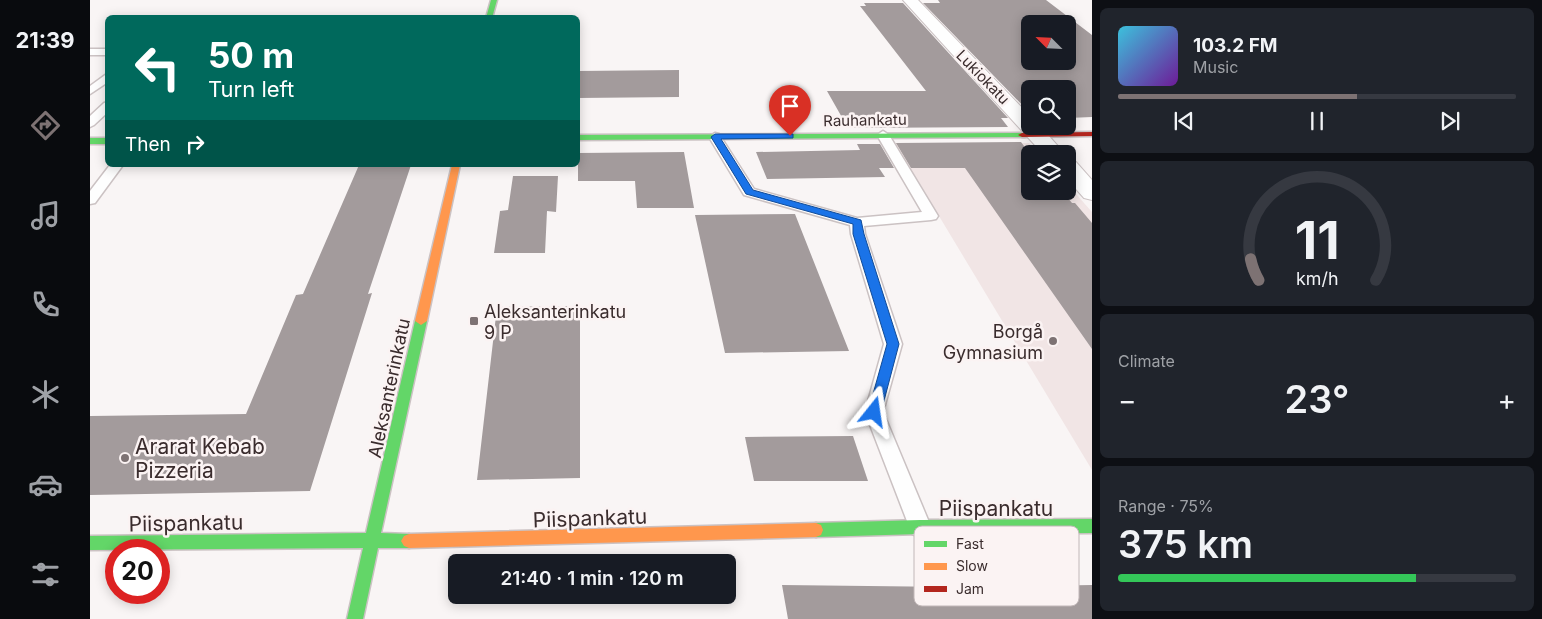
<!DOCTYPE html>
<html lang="en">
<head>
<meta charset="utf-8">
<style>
	:root { --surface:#171b24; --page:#20242c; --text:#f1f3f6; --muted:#9ea1a6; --line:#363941; --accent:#7d7273 }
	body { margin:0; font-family:Inter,sans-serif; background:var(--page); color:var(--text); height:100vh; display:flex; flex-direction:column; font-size:19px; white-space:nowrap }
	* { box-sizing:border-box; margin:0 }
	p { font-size:16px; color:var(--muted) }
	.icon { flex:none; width:28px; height:28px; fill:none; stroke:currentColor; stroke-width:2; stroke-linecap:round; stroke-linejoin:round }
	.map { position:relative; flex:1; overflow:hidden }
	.drawer { display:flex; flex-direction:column; gap:8px; padding:8px; background:#0d0f14; width:450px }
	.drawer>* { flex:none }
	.banner { position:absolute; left:15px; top:15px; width:475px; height:152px; border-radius:8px; box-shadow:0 2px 12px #0003; background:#00695c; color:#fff; overflow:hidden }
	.needle { width:32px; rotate:294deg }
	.tools { position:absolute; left:931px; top:15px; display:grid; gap:10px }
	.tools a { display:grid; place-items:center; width:55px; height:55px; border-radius:8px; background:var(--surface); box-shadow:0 2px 12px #0003; font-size:25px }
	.speed { position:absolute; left:15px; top:539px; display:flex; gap:10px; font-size:25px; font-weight:700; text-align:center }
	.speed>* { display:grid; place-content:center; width:65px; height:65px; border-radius:50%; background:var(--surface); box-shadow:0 2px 12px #0003; line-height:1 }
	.speed .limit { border:8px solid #d22; background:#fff; color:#111 }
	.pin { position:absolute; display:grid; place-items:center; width:42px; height:42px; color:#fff; margin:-51px -21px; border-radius:50% 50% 50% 0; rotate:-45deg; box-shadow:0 0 5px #0007 }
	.pin .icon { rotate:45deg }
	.me { position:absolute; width:55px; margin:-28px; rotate:15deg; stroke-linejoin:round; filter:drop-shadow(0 0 4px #0008) }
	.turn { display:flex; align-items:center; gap:18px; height:105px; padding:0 20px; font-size:22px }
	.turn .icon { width:65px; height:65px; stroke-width:2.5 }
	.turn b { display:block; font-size:35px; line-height:42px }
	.then { display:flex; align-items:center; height:48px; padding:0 20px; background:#0003; gap:10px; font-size:19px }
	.big { font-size:38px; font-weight:600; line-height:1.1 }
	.drawer .widget { flex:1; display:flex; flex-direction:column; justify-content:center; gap:8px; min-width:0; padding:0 18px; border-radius:8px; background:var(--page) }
	.drawer .dial { align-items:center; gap:0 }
	.dial svg { height:130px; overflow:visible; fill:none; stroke:var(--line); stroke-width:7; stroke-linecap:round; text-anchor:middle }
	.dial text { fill:var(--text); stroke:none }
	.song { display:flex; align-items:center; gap:15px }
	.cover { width:60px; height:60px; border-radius:8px; background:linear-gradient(135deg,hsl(190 70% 55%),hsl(280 70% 35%)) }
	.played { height:5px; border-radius:2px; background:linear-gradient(90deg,var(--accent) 60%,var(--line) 60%) }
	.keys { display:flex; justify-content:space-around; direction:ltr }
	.heat { display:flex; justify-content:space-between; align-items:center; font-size:28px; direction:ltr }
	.charge { height:8px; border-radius:4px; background:linear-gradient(90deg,#34c759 75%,var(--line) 0) }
	.trip { position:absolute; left:358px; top:554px; width:288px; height:50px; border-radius:8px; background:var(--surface); box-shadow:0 2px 12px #0003; font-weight:600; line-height:50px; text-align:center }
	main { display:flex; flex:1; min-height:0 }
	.dock { display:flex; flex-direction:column; width:90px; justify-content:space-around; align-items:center; background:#090b0e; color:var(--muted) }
	.dock .icon { width:35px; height:35px }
	.dock .current { color:var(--accent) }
	.dock b { font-size:22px; color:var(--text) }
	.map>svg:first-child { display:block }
	.built { fill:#f1e5e5 }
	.building { fill:#a39b9c; fill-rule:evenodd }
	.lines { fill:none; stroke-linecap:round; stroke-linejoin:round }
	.lane-casing { stroke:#cbc2c3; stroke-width:3 }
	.street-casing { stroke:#cbc2c3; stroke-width:2 }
	.fast-casing { stroke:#cbc2c3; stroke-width:3 }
	.slow-casing { stroke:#cbc2c3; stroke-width:3 }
	.jam-casing { stroke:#cbc2c3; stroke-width:3 }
	.lane { fill:#fefefe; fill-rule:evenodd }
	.street { fill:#fefefe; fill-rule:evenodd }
	.fast { fill:#63d668; fill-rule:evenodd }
	.slow { fill:#ff974d; fill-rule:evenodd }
	.jam { fill:#b3261e; fill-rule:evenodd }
	.route { fill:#1a73e8; stroke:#114b97 }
	.poi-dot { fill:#7d7273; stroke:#fbf3f3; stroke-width:2 }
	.labels { text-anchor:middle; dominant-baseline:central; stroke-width:5; stroke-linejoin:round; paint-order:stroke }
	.far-street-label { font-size:15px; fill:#3a2c2d; stroke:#fbf3f3 }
	.poi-label { font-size:18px; fill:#3a2c2d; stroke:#fbf3f3; text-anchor:start }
	.street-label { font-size:18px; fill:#3a2c2d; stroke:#fbf3f3 }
	.near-poi-label { font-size:21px; fill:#3a2c2d; stroke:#fbf3f3; text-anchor:start }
	.near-street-label { font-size:21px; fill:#3a2c2d; stroke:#fbf3f3 }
	.key { fill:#fbf3f3; stroke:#c1b7b8; stroke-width:1 }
	.key-label { font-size:14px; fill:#3a2c2d }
</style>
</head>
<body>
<main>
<nav class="dock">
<b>21:39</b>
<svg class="icon current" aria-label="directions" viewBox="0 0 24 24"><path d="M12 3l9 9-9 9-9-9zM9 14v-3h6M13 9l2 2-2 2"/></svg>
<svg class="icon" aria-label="music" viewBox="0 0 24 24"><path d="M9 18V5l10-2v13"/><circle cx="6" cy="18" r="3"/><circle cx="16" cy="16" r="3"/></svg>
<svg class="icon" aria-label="phone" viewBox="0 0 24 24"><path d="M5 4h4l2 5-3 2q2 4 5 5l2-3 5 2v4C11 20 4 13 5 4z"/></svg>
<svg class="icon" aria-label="climate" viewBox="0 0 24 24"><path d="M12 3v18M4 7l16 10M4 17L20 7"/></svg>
<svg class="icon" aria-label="car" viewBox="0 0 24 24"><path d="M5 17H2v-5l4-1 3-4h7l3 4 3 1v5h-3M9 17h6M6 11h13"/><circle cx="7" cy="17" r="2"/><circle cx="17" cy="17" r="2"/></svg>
<svg class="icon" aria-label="filters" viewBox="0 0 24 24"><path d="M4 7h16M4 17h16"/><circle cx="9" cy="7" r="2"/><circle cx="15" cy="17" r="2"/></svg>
</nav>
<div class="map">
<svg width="1002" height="619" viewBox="0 0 1002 619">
	<rect width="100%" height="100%" fill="#f9f5f5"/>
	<!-- built -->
	<path class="built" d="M805,143H939L948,154H940V191H978V185L1002,212V470Z"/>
	<!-- building -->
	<path class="building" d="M848,0H956L1002,35V117L978,118V89H940V113L833,3H850ZM940,24H978V61H940Z
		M774,3H813L918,118H911L918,127L758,128L737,91H836L770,6H776Z
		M589,70V97L488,98V71Z
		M931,142L940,154V191H972L982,203H985L1002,223V349L875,168H821L806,143Z
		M767,144H790L804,168H789L795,177L677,179L666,152L770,150Z
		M594,152L604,208H547L545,181H488V153Z
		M269,165H321L278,294L282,293L220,491L0,495V416L156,414L206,295L213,294Z
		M423,176H468L466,212L457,211L455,253H404L410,211L418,210Z
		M705,214L759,351L635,353L605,215Z
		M490,306V478L387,480L407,307Z
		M763,436L778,481H664L655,437Z
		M692,585L946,588L944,586L1002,585V619H698Z"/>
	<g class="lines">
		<defs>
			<path id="lane" d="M0,49H18V55H0Z
				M18,73V82L0,94V86Z
				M18,102V112L4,125L0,127V116L14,103Z
				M793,131L799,135L848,216L846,219L841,220L774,226L775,234L812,344L793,412L841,527L838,534L830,537L822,534L775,412L794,344L761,234L760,225L654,195L619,137L625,133L629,134L664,189L767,218L832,212L787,135Z
				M20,165H33L5,203L0,204V191Z"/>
			<path id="street" d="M813,0H828L940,116V126H950L975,154H953Z
				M978,161L986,162L1002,180V200L994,198L978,180Z"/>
			<path id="fast" d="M401,0H407L402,18H396Z
				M932,133L936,135L935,137L488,140V135Z
				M0,138H18V144H0Z
				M331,317L337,321L291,533L319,534L324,536L327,541L324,546L319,548H288L273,619H257L273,548L0,550V536L276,533L325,321Z
				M1002,519V533L830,534L726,537L721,535L719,530L721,525L726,523L830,520Z"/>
			<path id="slow" d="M362,165H370L337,321L331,325L325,321Z
				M726,523L731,525L733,530L731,535L726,537L319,548L314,546L311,541L314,536L319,534Z"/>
			<path id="jam" d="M1002,132V136L932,137L928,135L932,133Z"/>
		</defs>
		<!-- lane casing -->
		<use href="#lane" class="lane-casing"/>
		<!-- street casing -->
		<use href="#street" class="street-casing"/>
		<!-- fast casing -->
		<use href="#fast" class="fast-casing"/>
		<!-- slow casing -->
		<use href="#slow" class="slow-casing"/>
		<!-- jam casing -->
		<use href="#jam" class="jam-casing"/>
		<!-- lane -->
		<use href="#lane" class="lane"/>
		<!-- street -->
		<use href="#street" class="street"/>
		<!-- fast -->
		<use href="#fast" class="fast"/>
		<!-- slow -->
		<use href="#slow" class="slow"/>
		<!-- jam -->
		<use href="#jam" class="jam"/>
	</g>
	<!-- route -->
	<path class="route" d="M700,134H703V138L631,139L663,190L771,220L774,234L809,344L791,412L789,416L784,418L779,416L778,412L797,344L763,234V224L656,194L621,137L625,134Z"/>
	<!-- markers -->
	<g class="poi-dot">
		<rect x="379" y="316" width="10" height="10" rx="2.5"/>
		<circle cx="963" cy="341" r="5"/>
		<circle cx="35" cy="458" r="5"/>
	</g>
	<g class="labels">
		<!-- far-street labels -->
		<g class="far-street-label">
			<text transform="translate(893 77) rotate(46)">Lukiokatu</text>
			<text transform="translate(775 120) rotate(-1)">Rauhankatu</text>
		</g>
		<!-- poi labels -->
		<g class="poi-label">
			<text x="394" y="311">Aleksanterinkatu<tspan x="394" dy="21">9 P</tspan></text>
			<text x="953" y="331" text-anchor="end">Borgå<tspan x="953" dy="21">Gymnasium</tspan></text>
		</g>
		<!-- street labels -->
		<g class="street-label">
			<text transform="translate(299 388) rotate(-78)">Aleksanterinkatu</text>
		</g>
		<!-- near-poi labels -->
		<g class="near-poi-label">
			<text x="45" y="446">Ararat Kebab<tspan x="45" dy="24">Pizzeria</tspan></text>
		</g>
		<!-- near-street labels -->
		<g class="near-street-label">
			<text x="906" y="508">Piispankatu</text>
			<text transform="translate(500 518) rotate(-2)">Piispankatu</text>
			<text transform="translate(96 523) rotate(-1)">Piispankatu</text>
		</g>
	</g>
	<!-- legend -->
	<rect x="824" y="526" width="165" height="80" rx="8" class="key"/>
	<rect x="834" y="541" width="23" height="6" fill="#63d668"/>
	<rect x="834" y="563" width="23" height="7" fill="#ff974d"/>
	<rect x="834" y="586" width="23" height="6" fill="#b3261e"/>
	<g class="key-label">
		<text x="866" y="549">Fast</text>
		<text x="866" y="571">Slow</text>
		<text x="866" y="594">Jam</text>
	</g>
</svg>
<div class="tools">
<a><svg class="needle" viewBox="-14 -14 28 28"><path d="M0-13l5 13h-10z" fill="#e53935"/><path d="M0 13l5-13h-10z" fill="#9ea1a6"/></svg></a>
<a><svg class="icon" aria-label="search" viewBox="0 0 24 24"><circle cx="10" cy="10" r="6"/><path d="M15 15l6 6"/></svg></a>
<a><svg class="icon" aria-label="layers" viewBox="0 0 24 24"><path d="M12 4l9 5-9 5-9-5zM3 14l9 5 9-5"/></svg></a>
</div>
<div class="speed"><div class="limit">20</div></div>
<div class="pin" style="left:700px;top:136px;background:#d93025"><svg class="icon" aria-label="arrive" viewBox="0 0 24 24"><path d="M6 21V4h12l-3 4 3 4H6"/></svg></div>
<svg class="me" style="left:784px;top:412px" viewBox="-20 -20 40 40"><path d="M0-17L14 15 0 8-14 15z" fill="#1a73e8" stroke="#fff" stroke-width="4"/></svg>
<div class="trip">21:40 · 1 min · 120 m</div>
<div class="banner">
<div class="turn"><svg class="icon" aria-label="left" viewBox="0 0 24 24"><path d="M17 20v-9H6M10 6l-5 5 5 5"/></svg><div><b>50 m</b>Turn left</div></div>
<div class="then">Then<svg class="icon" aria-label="right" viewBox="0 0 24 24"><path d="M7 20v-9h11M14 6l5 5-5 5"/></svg></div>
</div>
</div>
<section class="drawer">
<div class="widget">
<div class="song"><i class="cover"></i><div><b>103.2 FM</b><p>Music</p></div></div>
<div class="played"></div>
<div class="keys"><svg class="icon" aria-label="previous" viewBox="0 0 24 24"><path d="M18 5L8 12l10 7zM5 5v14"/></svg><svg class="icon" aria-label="pause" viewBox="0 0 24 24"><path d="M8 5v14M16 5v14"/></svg><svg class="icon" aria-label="next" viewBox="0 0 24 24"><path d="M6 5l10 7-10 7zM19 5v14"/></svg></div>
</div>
<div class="widget dial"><svg viewBox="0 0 100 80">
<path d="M14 69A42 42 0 1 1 86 69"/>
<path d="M14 69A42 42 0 0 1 9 56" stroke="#7d7273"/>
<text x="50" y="56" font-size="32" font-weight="700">11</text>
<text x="50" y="72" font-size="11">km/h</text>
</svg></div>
<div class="widget"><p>Climate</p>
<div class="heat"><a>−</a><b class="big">23°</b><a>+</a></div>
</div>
<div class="widget"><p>Range · 75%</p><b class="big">375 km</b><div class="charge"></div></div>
</section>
</main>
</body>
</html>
